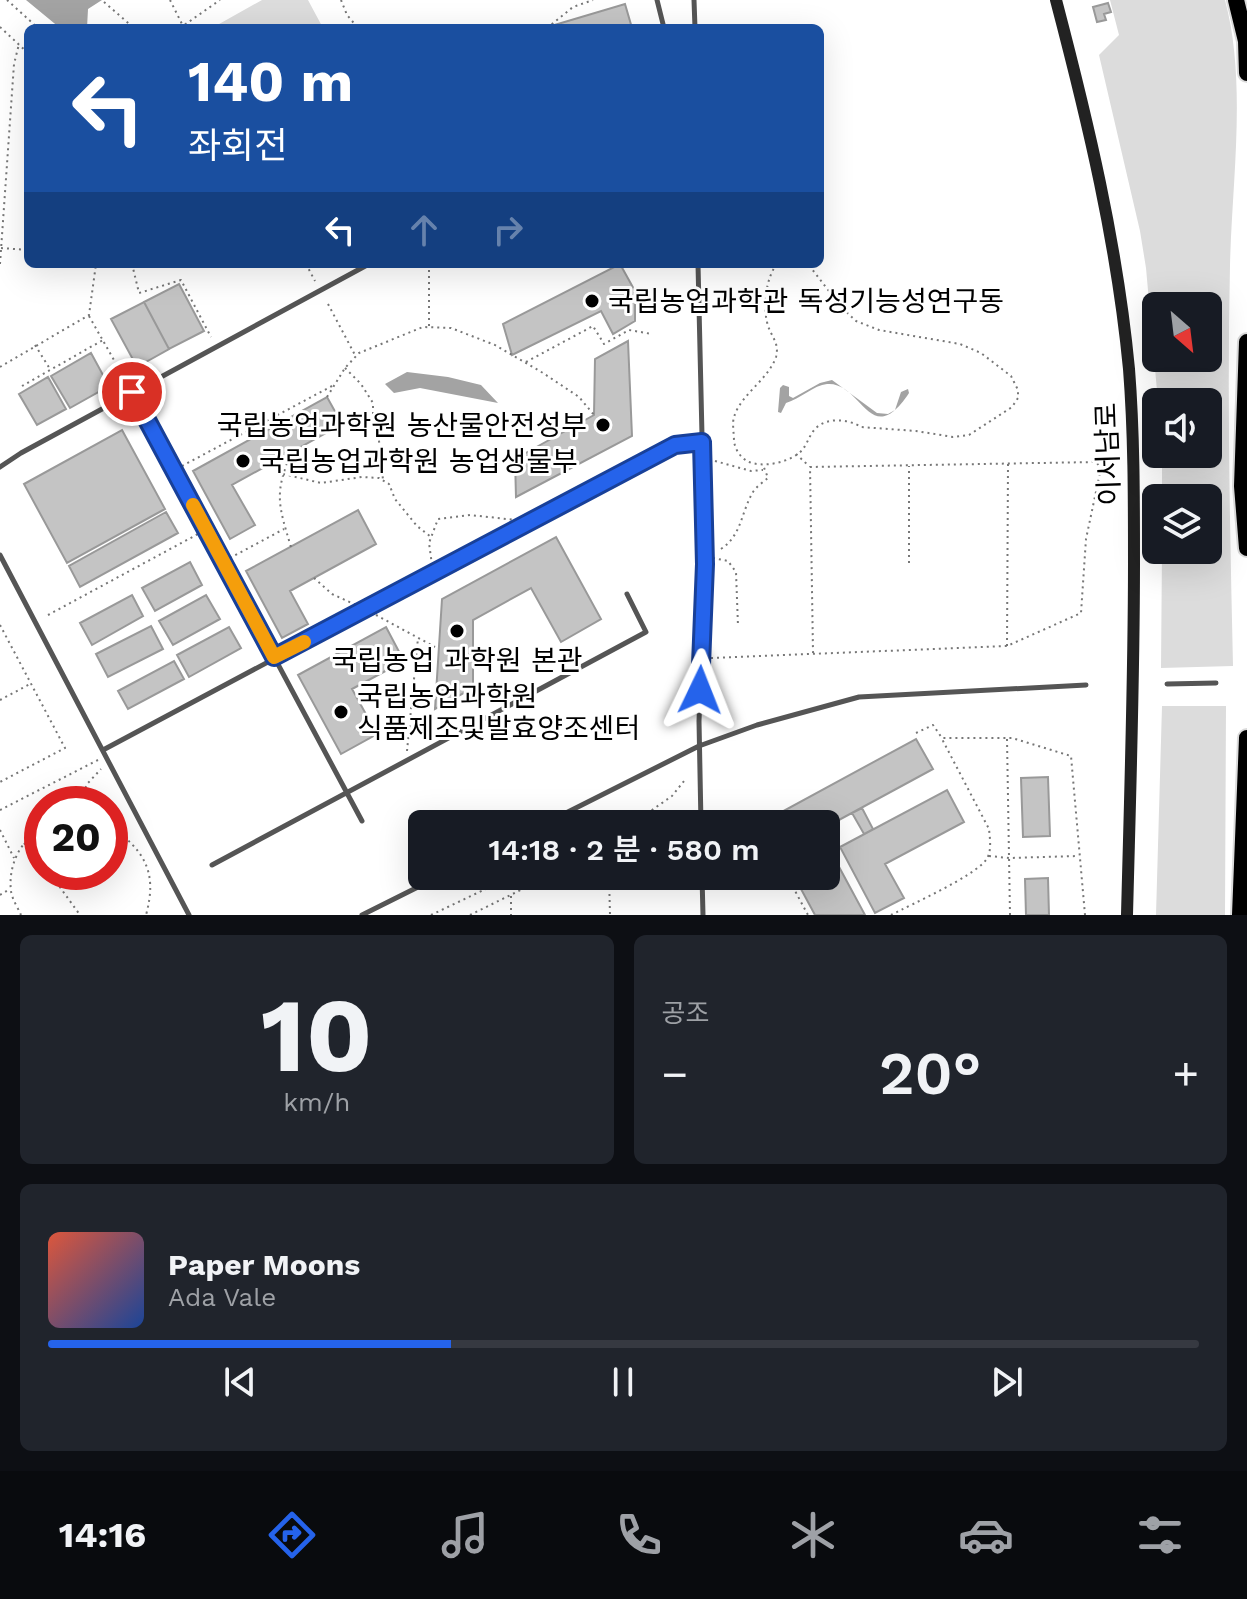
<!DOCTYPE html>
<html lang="ko">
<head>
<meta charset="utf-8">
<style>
	:root { --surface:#171b24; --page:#20242c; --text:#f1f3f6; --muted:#9ea1a6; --line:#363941; --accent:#2563eb }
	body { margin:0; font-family:"Work Sans","Noto Sans KR",sans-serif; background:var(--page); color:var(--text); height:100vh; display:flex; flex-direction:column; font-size:30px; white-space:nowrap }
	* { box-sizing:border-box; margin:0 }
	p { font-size:26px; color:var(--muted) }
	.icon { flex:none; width:44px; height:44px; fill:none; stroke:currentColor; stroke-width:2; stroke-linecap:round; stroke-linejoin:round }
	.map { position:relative; height:915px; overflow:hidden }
	.drawer { display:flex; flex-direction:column; gap:20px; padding:20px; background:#0d0f14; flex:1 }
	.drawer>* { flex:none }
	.hud { position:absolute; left:24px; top:24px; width:800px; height:244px; border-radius:12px; box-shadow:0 8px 32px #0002; background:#1a4fa0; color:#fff; overflow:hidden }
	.needle { width:52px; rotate:152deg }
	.tools { position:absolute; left:1142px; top:292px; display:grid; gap:16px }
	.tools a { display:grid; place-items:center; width:80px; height:80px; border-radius:12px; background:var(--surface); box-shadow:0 8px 32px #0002; font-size:40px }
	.speed { position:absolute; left:24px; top:786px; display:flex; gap:16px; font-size:40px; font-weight:700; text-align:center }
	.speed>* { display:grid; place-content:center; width:104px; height:104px; border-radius:50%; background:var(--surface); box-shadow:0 8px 32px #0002; line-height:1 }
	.speed .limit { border:12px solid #d22; background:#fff; color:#111 }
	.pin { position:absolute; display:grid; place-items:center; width:68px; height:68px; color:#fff; margin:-34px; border:4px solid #fff; border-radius:50%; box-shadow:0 2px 8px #0007 }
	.me { position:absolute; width:88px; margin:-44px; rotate:2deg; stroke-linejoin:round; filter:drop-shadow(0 0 6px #0008) }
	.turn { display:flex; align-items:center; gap:28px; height:168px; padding:0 32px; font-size:36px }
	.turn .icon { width:104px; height:104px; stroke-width:2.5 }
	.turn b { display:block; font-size:56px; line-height:68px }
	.lanes { display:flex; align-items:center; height:76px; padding:0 32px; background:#0003; justify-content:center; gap:40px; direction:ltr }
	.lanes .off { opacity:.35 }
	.big { font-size:60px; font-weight:600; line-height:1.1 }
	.drawer .widget { flex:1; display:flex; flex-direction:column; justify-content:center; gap:12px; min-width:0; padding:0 28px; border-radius:12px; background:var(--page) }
	.drawer .dial { align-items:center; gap:0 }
	.dial b { font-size:104px; line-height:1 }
	.song { display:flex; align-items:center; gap:24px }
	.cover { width:96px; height:96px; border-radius:12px; background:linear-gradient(135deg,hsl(10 70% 55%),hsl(220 70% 35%)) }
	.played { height:8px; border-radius:4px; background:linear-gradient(90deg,var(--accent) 35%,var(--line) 35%) }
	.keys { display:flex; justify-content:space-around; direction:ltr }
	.heat { display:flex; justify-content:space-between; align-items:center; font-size:44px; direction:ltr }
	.drawer .tiles { flex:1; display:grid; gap:20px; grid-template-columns:1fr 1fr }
	.widget:last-child { grid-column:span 2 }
	.trip { position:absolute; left:408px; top:810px; width:432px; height:80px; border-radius:12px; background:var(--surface); box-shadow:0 8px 32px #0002; font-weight:600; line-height:80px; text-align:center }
	.tab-bar { display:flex; height:128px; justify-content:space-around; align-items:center; background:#090b0e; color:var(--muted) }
	.tab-bar .icon { width:56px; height:56px }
	.tab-bar .active { color:var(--accent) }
	.tab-bar b { font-size:36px; color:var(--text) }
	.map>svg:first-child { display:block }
	.green { fill:#dcdcdc; fill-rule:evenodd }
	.water { fill:#a3a3a3 }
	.building { fill:#c4c4c4; stroke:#999; stroke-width:2 }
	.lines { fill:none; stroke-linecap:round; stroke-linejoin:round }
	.motorway-casing { stroke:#dbdbdb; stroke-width:20 }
	.path { stroke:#777; stroke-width:2; stroke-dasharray:2 4; stroke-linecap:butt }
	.service { stroke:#555; stroke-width:5 }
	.secondary { stroke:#222; stroke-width:12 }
	.motorway { stroke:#000; stroke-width:16 }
	.route-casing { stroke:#184099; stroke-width:20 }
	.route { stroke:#2563eb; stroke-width:14 }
	.slow { stroke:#f59e0b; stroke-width:14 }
	.poi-dot { fill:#000; stroke:#fff; stroke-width:3 }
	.labels { text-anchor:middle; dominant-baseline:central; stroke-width:6; stroke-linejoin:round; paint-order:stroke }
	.poi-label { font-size:28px; fill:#000; stroke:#fff; text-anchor:start }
	.street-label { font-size:28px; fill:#000; stroke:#fff }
</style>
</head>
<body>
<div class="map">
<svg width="1247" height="915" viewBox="0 0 1247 915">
	<rect width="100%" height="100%" fill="#fff"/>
	<!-- green -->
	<path class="green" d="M262,0H308L323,28H212Z
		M1110,0H1225C1247,82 1232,180 1230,265C1227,399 1230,533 1233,666L1161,668L1162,550H1208V498H1162V454H1208V402H1158L1146,268L1140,231L1099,55L1119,35ZM1156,306H1208V358H1156Z
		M1162,706H1226L1225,915H1156Z"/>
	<!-- water -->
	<path class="water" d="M26,0H102L88,9L87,28H60Z
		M407,372L448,377L481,385L498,403L420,388L394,393L385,384Z
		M832,380L877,413L888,414L895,410L901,392L908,389L909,393C870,452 862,381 827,384C814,385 800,399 786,403L781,413L778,412L780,388L783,385L789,387V396L793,398L820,383Z"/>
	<!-- building -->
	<path class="building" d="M1108,3L1111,12L1104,14L1106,20L1097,22L1093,7Z
		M625,4L632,28H551V26Z
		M620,264L635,291V321L613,334L601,311L512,355L503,324Z
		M179,284L204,331L169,349L144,302Z
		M144,302L169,349L137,367L111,319Z
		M628,341L632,436L516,497L515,459L594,415L595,359Z
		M91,353L109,386L70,408L51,376Z
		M48,377L66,409L37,425L19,394Z
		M327,397L342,424L232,485L255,525L230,539L193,471Z
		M122,430L165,509L67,563L24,484Z
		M358,510L376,544L290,591L308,624L282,638L246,571Z
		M166,512L178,533L80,587L69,566Z
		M556,537L601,619L561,642L531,588L473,620V688L435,709L442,599Z
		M190,562L202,585L155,611L142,588Z
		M132,595L143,616L92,645L80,623Z
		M206,595L220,619L173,645L159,621Z
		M151,626L163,649L108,677L96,654Z
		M229,627L241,648L189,677L177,655Z
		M386,627L404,661L352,689L377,734L341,754L298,675Z
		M174,661L184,679L128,709L118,691Z
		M916,739L933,769L826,827V824H766L765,821Z
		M1048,777L1050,836L1023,837L1021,778Z
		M947,790L964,822L885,864L904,898L875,913L840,847Z
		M862,808L873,829L864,834L852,813Z
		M831,852L865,915H815L794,876H826V855Z
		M1048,878L1049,915H1026L1025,879Z"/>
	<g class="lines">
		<defs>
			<path id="motorway" d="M1236,0L1246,41L1247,73
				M1247,342L1242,486L1247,548
				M1240,915L1247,738"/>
		</defs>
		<!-- motorway casing -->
		<use href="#motorway" class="motorway-casing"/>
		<!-- path -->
		<path class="path" d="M7,0L38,28
			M170,0L184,28
			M341,0L347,15L358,28
			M104,2L134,28
			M0,27L28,53
			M180,28L220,0
			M547,28L573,7L593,0
			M1,248L28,250
			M0,264L14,64L19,44
			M132,264L139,293L181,280L211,337
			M306,264L315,281
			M777,264C766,277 763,306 767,322C770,336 780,342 776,357C768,380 741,394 734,417C732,423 734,434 734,441C735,449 740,457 747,461C762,469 793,462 803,449C808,442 810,434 816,428C827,417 849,419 861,427L916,431L953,437L969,435L1012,407L1018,398V390L1011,376L981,353L960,344L879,330L856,321L842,308L808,264
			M328,304L355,355
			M89,316L127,383
			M429,326V264
			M35,345L50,369
			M526,362L593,326L604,344L629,330L652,334
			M0,367L89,315L96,264
			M345,368L361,384L373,403V422L378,431L383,480
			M22,386L103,340
			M327,397L345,368L359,353L423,327L451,328L495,345L543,373L579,397L594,415
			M796,454L809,466
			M715,461L751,471L763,470
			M182,466L332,386
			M283,474L321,483L362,477L379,478L389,484L395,499L417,526L431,537
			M291,547C278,504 274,493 292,451
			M721,549C742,535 741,512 753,492C756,487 763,482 768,478L763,465
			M230,558L284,529
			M713,558L728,561L736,572L738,626
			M909,563V466
			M432,565L429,543L438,519L470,515L516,520
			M314,578L332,594L356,605
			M48,615L198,534
			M376,615L435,647
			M0,625L65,748L0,782
			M1007,646L1008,464
			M711,658L1007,646L1081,613L1086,539L1101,468L1096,462L810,467L813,653
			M0,700L30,684
			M916,733L933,725L942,738H1012L1071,756L1085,915
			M1007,739L1010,915
			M407,751L418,638
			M77,804L88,783L101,769
			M0,810L98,760
			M632,824L672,796L684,781
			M110,825C144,851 158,871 146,915
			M0,830L14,858
			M24,843L42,863
			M989,856L1009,858L1078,856
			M49,872L80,915
			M609,876L610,915
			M787,876L808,915
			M0,895L10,889
			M511,896V915
			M21,915C18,908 12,899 11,891C8,868 19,839 42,831
			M431,915L513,876
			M470,915L549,876
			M891,915C912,904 973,877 986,860C992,852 990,839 989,829L942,739"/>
		<!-- service -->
		<path class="service" d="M657,0L664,28
			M694,0L695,28
			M698,264L705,564L699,721L701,824
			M132,392L362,821
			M0,467L21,453L369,264
			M0,555L189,915
			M1167,684L1216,683
			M103,750L675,445L702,442
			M544,824L699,746L757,725L859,697L1086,685
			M212,865L646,632L627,594
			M702,876L703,915
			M362,915L440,876"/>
		<!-- secondary -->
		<path class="secondary" d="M1056,0C1088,122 1117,243 1129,369C1134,433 1134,498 1134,563C1134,680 1130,798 1127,915"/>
		<!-- motorway -->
		<use href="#motorway" class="motorway"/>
	</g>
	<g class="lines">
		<defs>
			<path id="route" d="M132,392L274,657L675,445L702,442L705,564L700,690"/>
		</defs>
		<!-- route casing -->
		<use href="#route" class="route-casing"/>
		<!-- route -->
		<use href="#route" class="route"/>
		<!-- slow -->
		<path class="slow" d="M193,505L274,657L304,642"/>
	</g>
	<!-- markers -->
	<g class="poi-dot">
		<circle cx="592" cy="301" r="8"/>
		<circle cx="603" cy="425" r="8"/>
		<circle cx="243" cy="461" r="8"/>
		<circle cx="457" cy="631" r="8"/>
		<circle cx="341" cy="712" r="8"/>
	</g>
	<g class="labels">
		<!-- poi labels -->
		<g class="poi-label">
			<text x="608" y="301">국립농업과학관 독성기능성연구동</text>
			<text x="587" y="425" text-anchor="end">국립농업과학원 농산물안전성부</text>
			<text x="259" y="461">국립농업과학원 농업생물부</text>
			<text x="457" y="660" text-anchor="middle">국립농업 과학원 본관</text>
			<text x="357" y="696">국립농업과학원<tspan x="357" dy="32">식품제조및발효양조센터</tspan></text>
		</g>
		<!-- street labels -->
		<g class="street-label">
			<text transform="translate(1108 454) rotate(-92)">이서남로</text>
		</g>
	</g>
</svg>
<div class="tools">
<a><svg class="needle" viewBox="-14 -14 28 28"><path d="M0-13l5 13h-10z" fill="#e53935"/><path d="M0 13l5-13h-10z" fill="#9ea1a6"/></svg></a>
<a><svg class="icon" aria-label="sound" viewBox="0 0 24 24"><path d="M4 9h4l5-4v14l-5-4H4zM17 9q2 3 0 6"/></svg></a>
<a><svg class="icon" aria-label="layers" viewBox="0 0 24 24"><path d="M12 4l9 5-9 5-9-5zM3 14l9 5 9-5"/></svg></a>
</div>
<div class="speed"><div class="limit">20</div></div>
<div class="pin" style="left:132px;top:392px;background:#d93025"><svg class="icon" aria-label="arrive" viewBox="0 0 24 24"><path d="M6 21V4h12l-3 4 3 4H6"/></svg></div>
<svg class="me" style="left:700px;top:690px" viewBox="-20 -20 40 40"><path d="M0-17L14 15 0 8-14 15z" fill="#2563eb" stroke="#fff" stroke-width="4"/></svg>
<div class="trip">14:18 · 2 분 · 580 m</div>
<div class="hud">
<div class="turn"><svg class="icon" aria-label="left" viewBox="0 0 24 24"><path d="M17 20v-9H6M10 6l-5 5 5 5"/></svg><div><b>140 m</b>좌회전</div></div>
<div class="lanes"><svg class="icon" aria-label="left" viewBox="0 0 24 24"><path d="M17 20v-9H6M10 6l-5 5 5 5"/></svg><svg class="icon off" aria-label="ahead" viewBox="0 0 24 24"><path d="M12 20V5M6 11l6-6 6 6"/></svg><svg class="icon off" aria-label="right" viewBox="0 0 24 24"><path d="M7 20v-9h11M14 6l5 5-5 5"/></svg></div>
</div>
</div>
<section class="drawer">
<div class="tiles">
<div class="widget dial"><b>10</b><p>km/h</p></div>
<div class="widget"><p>공조</p>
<div class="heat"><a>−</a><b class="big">20°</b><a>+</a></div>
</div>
<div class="widget">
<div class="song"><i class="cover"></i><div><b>Paper Moons</b><p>Ada Vale</p></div></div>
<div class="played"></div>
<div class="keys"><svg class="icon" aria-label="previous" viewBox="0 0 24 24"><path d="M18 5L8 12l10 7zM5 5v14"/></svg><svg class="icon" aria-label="pause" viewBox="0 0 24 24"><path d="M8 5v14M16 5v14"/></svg><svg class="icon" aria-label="next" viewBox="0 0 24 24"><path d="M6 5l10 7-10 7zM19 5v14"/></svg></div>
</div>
</div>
</section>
<nav class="tab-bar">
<b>14:16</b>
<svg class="icon active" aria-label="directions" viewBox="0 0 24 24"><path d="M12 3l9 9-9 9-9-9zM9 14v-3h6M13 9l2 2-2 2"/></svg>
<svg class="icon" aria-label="music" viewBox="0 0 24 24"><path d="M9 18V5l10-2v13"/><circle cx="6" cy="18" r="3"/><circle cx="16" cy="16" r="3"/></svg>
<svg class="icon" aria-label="phone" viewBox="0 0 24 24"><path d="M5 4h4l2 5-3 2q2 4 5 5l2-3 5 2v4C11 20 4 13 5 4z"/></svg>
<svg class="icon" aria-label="climate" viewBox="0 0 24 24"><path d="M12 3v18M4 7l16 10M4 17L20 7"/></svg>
<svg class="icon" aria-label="car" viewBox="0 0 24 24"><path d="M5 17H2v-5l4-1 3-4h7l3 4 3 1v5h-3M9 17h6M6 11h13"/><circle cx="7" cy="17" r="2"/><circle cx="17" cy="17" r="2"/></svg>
<svg class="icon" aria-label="filters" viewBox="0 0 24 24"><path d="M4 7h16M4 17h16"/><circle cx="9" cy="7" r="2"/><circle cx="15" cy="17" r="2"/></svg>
</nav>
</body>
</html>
